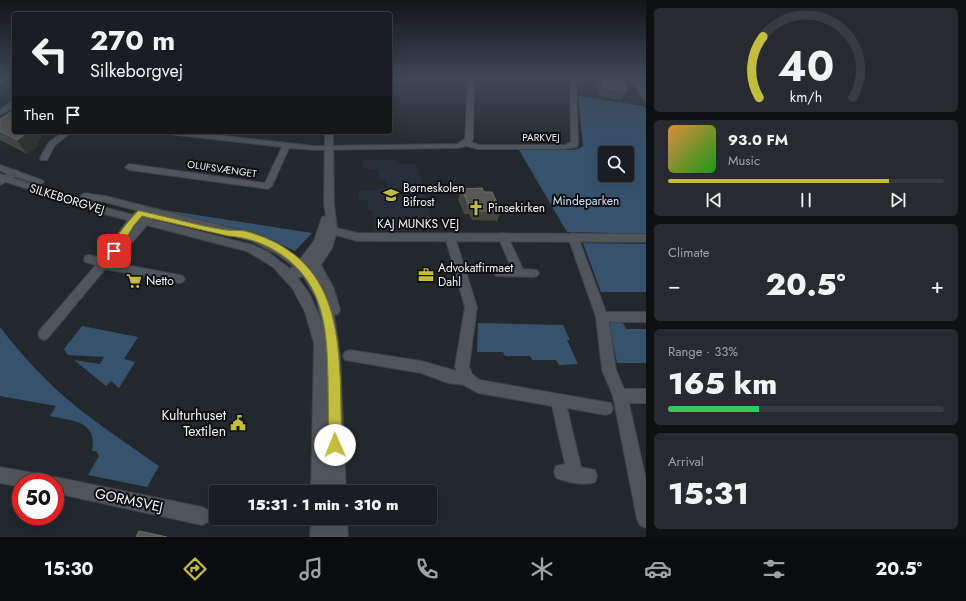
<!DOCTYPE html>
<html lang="en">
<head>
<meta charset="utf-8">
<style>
	:root { --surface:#1a1e22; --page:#272b2f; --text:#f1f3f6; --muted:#9fa2a5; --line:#383c40; --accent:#c2bd3f }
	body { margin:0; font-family:Jost,sans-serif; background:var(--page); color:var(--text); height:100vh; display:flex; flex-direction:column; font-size:15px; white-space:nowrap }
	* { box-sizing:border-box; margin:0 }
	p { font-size:13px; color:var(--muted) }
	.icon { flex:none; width:22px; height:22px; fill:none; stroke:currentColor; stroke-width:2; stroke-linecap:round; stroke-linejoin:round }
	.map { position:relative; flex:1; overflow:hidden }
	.side { display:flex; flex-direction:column; gap:8px; padding:8px; background:#0e1013; width:320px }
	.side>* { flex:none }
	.hud { position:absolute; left:12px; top:12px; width:380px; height:122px; border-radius:4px; box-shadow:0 4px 16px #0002,0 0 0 1px var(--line); background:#1a1e22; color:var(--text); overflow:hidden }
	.fabs { position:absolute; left:598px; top:146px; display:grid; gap:8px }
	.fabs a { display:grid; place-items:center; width:36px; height:36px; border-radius:4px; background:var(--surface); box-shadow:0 4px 16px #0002,0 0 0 1px var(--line); font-size:20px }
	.speed { position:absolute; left:12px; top:473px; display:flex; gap:8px; font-size:20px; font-weight:700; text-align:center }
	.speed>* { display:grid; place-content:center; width:52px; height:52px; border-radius:50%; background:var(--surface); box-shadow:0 4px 16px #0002,0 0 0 1px var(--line); line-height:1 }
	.speed .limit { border:6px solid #d22; background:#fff; color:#111 }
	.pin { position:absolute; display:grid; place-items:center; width:34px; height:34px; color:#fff; margin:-17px; border-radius:8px; box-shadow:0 2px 6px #0006 }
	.me { position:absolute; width:44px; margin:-22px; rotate:359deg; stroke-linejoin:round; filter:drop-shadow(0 0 3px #0008) }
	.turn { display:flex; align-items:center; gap:14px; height:84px; padding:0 12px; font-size:18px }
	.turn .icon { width:52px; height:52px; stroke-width:2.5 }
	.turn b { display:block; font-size:28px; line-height:34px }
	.then { display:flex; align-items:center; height:38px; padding:0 12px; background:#0003; gap:8px; font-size:15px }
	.big { font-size:30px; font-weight:800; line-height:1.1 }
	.side .widget { flex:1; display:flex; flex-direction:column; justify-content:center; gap:6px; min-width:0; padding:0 14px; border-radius:6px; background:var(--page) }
	.side .dial { align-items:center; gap:0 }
	.dial svg { height:104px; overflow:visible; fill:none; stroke:var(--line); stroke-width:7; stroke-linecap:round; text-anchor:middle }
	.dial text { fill:var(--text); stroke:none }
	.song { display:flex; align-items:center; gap:12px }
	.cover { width:48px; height:48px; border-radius:6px; background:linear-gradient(135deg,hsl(30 70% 55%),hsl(120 70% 35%)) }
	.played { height:4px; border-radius:2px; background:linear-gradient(90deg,var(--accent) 80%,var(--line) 80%) }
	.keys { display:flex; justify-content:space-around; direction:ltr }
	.heat { display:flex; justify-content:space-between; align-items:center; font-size:22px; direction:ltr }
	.charge { height:6px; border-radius:3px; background:linear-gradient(90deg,#34c759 33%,var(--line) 0) }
	.trip { position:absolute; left:209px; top:485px; width:228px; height:40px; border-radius:4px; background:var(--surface); box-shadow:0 4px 16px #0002,0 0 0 1px var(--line); font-weight:800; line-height:40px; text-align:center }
	.menu { display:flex; height:64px; justify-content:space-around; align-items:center; background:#0a0c0e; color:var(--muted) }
	.menu .icon { width:28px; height:28px }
	.menu .active { color:var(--accent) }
	.menu b { font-size:18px; color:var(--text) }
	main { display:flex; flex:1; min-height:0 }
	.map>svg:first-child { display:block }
	.built { fill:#27303a }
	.green { fill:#37526d; fill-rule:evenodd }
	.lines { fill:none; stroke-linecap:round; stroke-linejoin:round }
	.street-casing { stroke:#3e4347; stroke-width:2 }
	.secondary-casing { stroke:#3e4347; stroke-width:2 }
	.street { fill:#4f555b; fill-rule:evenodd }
	.secondary { fill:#4f555b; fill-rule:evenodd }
	.rail { stroke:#a3a7ab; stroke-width:2; stroke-dasharray:4 2; stroke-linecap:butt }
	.wall { fill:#45453f }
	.shaded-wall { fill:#30322f }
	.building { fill:#575853; stroke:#70706d }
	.route { fill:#c2bd3f; stroke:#7e7b29 }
	.labels { text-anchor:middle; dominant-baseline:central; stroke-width:4; stroke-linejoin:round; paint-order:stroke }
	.far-street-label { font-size:10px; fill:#f1f4f8; stroke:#0e1013 }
	.poi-label { font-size:12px; fill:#f1f4f8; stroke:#0e1013; text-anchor:start }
	.street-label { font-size:12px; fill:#f1f4f8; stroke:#0e1013 }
	.park-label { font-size:12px; fill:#cce0f6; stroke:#0e1013 }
	.near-poi-label { font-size:14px; fill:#f1f4f8; stroke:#0e1013; text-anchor:end }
	.near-street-label { font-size:14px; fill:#f1f4f8; stroke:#0e1013 }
</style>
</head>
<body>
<main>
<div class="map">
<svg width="646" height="537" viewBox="0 0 646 537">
	<rect width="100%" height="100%" fill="#23282d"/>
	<!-- built -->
	<path class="built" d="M363,160H396L397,164H416L435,231H374L372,210H368V200H359L358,191H377V189L387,188L386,180L379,179L377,169H364Z"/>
	<!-- green -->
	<path class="green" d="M578,96L644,106L646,110V234L567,232L519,150H571L578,149L583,146ZM605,153H627V175H605Z
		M151,208L312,233L295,251L260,235Z
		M583,243L646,244V292H601Z
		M608,321H622L626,329H646V363H617Z
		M478,323L563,325L570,340H567L578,364L559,365L556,360H532L530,356H505L503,352H477Z
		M82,326L138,337L124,359L135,362L119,388L111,381L106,386L74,360L100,364L104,357L68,355L64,349Z
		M0,327C23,357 49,385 79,409C105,429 132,447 159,466L147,487L88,475L99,456L96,451H92C98,420 72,421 50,416L56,406L0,396Z"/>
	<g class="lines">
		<defs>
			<path id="street" d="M468,78H474L473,139L471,142L479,145H565L571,142L570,78H576L578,145L577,147L565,149H478L466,146L458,148L315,150L289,148L272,186L268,189L129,170L125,167L129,164L265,183L282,147L168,134L164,132H189L315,146L457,144L465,139Z
				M63,132H72L55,145L47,160H41L40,158L49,142Z
				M15,170L18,171L19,173L18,175L0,185V178Z
				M140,210L145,213L133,228L147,214L150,213L155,216L127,248L118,254L111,262L179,275L183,276L185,279L183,282L179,283L105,269L48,338L44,340L40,338L38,334L40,330L96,265L85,262L84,259L85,256L89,255L102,258L110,248L118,243L115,240L116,237C122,229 130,213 140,210Z
				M450,233L454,234L455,237L477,307L469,367L472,374L480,380L611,403L613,408L611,413L606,415L567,408L581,467L595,470L597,476L595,482C584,486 567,482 556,478L554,472L556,466L565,464L552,406L478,393L464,385L448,383L421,373L345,360L343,356L345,352L350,350L421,361L457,371L455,367L465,307L445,237L446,234Z
				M503,233L507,234L508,237L523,269L537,270L539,273L537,276L533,277L496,276L494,273L496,270L512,269L498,237L499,234Z
				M573,233L577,234L578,237L606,312H646V322H609L616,370L624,389H646V403H629L646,480V528L640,525L637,519L613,396L602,370L596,317L568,237L569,234Z
				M0,467L40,474L46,476L48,482L49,479L55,477L202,507L208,510L211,516L208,522L202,525L55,493V482H21V487L0,483Z"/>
			<path id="secondary" d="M632,78H638L646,92V100L642,98Z
				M11,102H14V107L0,115V110Z
				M325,132H333L334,205L337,228L357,233L646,234V242L357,241L336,235L332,248L321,265L334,289L340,310L338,314L334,315L340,355L346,492H311L314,343L305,312L293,289L273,267L260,259L246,251L108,215L0,180V174L114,210L253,245L268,252L290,269L293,266L277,254L252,241L105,202L85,199L80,196L85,193L105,196L255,234L277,243L300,259L314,241L322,217L326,216L324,205ZM303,276L316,298L322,323L310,295L298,278Z
				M0,165L42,180L44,182L39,185L0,171Z
				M311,518H347L348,537H310Z"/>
		</defs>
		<!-- street casing -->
		<use href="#street" class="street-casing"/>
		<!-- secondary casing -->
		<use href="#secondary" class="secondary-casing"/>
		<!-- street -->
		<use href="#street" class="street"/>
		<!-- secondary -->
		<use href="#secondary" class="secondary"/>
		<!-- rail -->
		<path class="rail" d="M0,82L8,78"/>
	</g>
	<!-- wall -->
	<path class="wall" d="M601,78H612L627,91L621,100L599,96L597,85Z
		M0,119L14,132H38L41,138L37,141L39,145L27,154L0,140Z
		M462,189L484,192L501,211L497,221L472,220L469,214H464L458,199Z"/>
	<!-- shaded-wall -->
	<path class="shaded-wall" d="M27,132H38L41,138L37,141L39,145L27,154L17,140Z"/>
	<!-- building -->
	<path class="building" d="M602,78H612L624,79L627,91L604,88Z
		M14,110V120L13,121H14V132H28L17,140L0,131V119Z
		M482,188L484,192H492L501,211H476L473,204H468L462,189Z
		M139,531L167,537H136Z"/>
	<!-- sky -->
	<linearGradient id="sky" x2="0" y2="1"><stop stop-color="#131619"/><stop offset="0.51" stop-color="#3f4857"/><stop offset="1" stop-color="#3f4857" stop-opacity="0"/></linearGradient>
	<rect width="646" height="153" fill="url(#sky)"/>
	<!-- route -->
	<path class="route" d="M138,211H140C169,217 198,226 226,230C232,231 239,230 245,231C352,260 338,356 342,445L340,449L335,451L331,449L329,445C329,423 328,402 328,380C327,330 325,283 279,253C264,243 246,237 228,236L142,216L134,225L117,253H111L110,251C115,236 127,223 138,211Z"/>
	<!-- icons -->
	<defs>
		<symbol id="school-bare" viewBox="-9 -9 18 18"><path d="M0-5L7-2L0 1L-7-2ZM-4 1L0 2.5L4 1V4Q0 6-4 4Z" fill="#c2bd3f" stroke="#0e1013" stroke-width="2.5" paint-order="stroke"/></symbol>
		<symbol id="church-bare" viewBox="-9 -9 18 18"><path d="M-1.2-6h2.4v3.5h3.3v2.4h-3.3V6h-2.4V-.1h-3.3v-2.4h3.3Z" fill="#c2bd3f" stroke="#0e1013" stroke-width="2.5" paint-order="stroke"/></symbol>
		<symbol id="office-bare" viewBox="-9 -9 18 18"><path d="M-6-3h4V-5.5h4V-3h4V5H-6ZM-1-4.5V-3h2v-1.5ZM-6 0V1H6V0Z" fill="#c2bd3f" stroke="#0e1013" stroke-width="2.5" paint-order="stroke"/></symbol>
		<symbol id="supermarket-bare" viewBox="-9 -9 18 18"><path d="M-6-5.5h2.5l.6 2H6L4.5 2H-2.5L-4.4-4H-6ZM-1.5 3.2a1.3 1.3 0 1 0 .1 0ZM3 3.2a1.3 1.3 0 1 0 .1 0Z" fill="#c2bd3f" stroke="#0e1013" stroke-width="2.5" paint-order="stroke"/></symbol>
		<symbol id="civic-bare" viewBox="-9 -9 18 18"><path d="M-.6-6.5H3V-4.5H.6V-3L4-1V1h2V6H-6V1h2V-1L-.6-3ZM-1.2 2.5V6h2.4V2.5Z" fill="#c2bd3f" stroke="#0e1013" stroke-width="2.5" paint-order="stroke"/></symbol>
	</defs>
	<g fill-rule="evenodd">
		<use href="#school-bare" x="380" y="184" width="22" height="22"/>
		<use href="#church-bare" x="465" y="197" width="22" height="22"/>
		<use href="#office-bare" x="415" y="264" width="22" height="22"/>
		<use href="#supermarket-bare" x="123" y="270" width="22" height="22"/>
		<use href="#civic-bare" x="227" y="412" width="22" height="22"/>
	</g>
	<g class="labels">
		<!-- far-street labels -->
		<g class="far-street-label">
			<text x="541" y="137">PARKVEJ</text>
			<text transform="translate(222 169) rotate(8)">OLUFSVÆNGET</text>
		</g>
		<!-- poi labels -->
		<g class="poi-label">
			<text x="403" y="188">Børneskolen<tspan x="403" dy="14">Bifrost</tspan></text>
			<text x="488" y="208">Pinsekirken</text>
			<text x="438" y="268">Advokatfirmaet<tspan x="438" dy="14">Dahl</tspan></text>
			<text x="146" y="281">Netto</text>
		</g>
		<!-- street labels -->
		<g class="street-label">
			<text transform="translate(67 199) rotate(17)">SILKEBORGVEJ</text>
			<text x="418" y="224">KAJ MUNKS VEJ</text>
		</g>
		<!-- park labels -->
		<g class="park-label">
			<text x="586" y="201">Mindeparken</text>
		</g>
		<!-- near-poi labels -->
		<g class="near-poi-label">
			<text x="226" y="415">Kulturhuset<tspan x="226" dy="16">Textilen</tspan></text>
		</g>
		<!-- near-street labels -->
		<g class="near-street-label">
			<text transform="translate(129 500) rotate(12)">GORMSVEJ</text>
		</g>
	</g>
</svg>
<div class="fabs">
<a><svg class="icon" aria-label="search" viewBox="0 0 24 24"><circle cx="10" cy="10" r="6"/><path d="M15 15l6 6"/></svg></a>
</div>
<div class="speed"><div class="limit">50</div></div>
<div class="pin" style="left:114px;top:251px;background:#d93025"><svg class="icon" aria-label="arrive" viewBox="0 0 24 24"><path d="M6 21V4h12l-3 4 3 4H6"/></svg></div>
<svg class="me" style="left:335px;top:445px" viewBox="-20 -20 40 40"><circle r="19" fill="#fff"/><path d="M0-13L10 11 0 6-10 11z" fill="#c2bd3f"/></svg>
<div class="trip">15:31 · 1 min · 310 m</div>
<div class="hud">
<div class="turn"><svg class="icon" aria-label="left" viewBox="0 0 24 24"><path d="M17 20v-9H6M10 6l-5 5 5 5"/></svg><div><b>270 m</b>Silkeborgvej</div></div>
<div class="then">Then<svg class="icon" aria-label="arrive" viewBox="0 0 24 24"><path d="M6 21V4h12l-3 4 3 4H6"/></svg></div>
</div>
</div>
<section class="side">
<div class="widget dial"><svg viewBox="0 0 100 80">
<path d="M14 69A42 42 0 1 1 86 69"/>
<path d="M14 69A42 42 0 0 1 17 22" stroke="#c2bd3f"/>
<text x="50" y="56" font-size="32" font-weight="700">40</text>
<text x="50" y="72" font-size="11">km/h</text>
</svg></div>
<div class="widget">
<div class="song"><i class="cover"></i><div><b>93.0 FM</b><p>Music</p></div></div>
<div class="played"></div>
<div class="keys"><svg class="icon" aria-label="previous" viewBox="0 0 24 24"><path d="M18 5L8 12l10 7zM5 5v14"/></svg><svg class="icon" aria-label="pause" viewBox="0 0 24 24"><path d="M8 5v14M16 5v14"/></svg><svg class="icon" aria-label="next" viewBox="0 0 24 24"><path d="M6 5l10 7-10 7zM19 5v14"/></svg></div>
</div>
<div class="widget"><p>Climate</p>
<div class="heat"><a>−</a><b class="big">20.5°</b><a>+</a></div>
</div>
<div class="widget"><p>Range · 33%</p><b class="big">165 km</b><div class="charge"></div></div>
<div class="widget"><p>Arrival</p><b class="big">15:31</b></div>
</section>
</main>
<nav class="menu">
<b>15:30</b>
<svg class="icon active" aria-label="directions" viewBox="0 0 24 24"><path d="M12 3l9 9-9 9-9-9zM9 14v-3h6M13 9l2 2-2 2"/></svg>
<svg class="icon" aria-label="music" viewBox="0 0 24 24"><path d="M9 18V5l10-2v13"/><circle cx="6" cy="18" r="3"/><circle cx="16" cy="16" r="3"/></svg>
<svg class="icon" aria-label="phone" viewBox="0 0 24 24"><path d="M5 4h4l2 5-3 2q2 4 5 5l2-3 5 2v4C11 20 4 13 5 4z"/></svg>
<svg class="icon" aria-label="climate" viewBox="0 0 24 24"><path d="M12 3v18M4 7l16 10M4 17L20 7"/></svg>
<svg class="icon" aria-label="car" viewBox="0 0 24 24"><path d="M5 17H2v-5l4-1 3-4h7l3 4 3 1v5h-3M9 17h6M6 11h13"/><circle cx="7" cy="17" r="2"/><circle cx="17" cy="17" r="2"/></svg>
<svg class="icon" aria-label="filters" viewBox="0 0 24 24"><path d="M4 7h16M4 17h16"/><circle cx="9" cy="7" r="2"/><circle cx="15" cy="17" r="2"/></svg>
<b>20.5°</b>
</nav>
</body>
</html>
